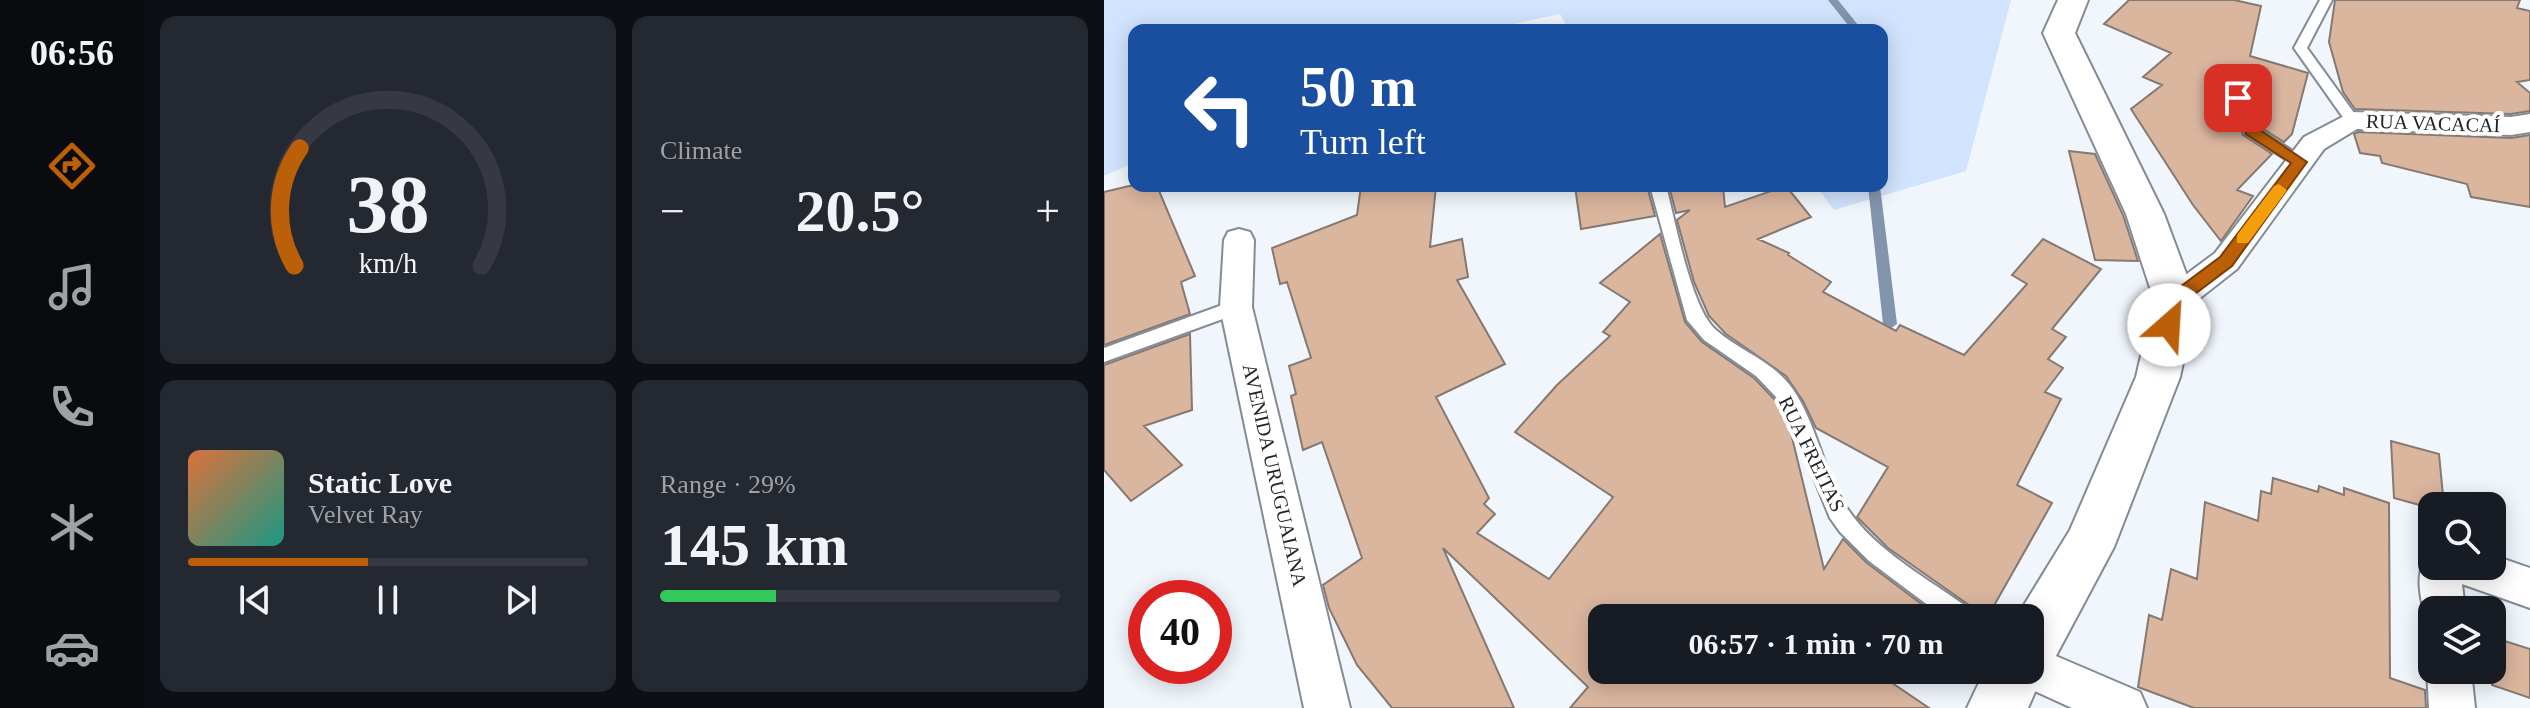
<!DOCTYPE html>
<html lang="en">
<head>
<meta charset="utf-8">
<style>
	:root { --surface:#171b24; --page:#242831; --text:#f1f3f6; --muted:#9ea1a6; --line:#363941; --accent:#bb5f08 }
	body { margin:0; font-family:"Times New Roman",serif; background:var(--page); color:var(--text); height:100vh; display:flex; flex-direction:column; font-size:30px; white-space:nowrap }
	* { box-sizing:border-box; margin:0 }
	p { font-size:26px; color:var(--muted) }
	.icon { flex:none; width:44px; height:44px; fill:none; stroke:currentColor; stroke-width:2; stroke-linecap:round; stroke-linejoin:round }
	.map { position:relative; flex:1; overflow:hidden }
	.panel { display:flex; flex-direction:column; gap:16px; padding:16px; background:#0d0f14; width:960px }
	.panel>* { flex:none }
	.guide { position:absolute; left:24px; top:24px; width:760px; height:168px; border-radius:16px; box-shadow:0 4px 20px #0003; background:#1a4fa0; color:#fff; overflow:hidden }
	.fabs { position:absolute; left:1314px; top:492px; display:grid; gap:16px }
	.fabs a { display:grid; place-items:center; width:88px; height:88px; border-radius:16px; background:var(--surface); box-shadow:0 4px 20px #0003; font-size:40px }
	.speed { position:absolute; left:24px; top:580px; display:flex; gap:16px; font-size:40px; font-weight:700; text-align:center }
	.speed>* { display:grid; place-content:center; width:104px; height:104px; border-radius:50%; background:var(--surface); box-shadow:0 4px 20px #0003; line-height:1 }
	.speed .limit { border:12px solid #d22; background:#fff; color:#111 }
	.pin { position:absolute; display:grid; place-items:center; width:68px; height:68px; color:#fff; margin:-34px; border-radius:16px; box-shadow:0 4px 12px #0006 }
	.me { position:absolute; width:88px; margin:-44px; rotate:26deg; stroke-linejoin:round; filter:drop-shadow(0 0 6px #0008) }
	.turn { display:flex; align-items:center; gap:28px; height:168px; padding:0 40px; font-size:36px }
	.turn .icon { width:104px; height:104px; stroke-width:2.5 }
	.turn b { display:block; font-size:56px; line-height:68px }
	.big { font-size:60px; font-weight:700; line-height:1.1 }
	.panel .tile { flex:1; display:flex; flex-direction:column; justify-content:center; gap:12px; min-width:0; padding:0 28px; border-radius:16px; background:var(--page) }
	.panel .dial { align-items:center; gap:0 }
	.dial svg { height:208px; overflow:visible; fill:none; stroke:var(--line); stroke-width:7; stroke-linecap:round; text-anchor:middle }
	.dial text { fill:var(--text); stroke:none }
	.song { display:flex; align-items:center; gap:24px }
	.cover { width:96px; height:96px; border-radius:12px; background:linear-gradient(135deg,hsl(20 70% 55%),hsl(170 70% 35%)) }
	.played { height:8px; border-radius:4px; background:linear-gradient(90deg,var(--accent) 45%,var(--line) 45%) }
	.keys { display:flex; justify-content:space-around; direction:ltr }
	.heat { display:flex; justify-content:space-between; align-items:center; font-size:44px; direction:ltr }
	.charge { height:12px; border-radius:6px; background:linear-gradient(90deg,#34c759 29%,var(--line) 0) }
	.panel .tiles { flex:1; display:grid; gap:16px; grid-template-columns:repeat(2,1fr) }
	.trip { position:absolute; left:484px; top:604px; width:456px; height:80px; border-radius:16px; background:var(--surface); box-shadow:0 4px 20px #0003; font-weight:700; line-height:80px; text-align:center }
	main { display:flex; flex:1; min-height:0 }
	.dock { display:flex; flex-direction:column; width:144px; justify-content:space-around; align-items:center; background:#090b0e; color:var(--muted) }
	.dock .icon { width:56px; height:56px }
	.dock .current { color:var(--accent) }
	.dock b { font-size:36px; color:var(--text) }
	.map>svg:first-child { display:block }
	.green { fill:#d1e3fd }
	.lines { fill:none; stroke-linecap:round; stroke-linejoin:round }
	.stream { fill:#8394ad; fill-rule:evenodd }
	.building { fill:#dbb69f; stroke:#857972; stroke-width:2 }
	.lane-casing { stroke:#848b96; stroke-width:4 }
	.street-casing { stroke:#848b96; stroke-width:4 }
	.secondary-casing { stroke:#848b96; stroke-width:4 }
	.lane { fill:#fff; fill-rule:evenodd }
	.street { fill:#fff; fill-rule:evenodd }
	.secondary { fill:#fff; fill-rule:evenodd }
	.route { fill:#bb5f08; stroke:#7a3e05; stroke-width:2 }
	.slow { fill:#f59e0b }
	.labels { text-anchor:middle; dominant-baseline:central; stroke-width:8; stroke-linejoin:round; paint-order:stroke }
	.street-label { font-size:20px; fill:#1e2125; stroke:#fff }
</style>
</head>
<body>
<main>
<nav class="dock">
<b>06:56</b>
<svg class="icon current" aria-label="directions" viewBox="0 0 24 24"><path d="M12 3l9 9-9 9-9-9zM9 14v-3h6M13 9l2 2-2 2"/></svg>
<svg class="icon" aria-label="music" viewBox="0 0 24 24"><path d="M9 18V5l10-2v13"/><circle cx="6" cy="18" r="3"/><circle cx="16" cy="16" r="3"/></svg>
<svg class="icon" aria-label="phone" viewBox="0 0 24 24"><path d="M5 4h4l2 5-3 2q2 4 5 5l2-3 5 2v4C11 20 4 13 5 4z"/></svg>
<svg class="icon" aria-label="climate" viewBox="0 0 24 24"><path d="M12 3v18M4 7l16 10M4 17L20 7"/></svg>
<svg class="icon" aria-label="car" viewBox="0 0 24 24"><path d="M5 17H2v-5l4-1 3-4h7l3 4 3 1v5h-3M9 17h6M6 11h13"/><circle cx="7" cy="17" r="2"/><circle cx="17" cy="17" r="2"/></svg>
</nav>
<section class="panel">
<div class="tiles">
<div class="tile dial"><svg viewBox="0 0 100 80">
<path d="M14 69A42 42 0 1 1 86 69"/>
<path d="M14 69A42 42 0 0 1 16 24" stroke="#bb5f08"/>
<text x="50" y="56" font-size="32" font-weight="700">38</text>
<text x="50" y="72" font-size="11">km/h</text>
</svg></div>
<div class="tile"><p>Climate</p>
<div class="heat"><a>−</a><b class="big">20.5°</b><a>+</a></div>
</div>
<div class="tile">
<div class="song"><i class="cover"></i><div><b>Static Love</b><p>Velvet Ray</p></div></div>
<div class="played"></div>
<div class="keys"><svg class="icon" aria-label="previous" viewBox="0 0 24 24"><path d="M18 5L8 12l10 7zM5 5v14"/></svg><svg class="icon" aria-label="pause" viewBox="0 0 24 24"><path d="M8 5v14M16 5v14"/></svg><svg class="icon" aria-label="next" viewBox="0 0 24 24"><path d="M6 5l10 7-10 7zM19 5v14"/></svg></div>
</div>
<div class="tile"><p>Range · 29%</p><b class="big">145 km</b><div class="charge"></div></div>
</div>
</section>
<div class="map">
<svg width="1426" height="708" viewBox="0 0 1426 708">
	<rect width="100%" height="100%" fill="#f1f6fd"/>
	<!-- green -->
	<path class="green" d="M0,0H907L862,171L730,210L712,186H778V30H465L456,14L380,30H30V163L0,176Z"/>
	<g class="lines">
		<!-- stream -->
		<path class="stream" d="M724,0H734L758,30H748Z
			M764,186H776L793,324L786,329L779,324Z"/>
	</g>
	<!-- building -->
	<path class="building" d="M1025,0H1130L1157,6L1146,56L1204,73L1188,134L1180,142L1155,126L1142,95L1133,91L1124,97L1139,135L1168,154L1133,190L1149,196L1117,241L1089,205L1027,109L1058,85L1039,77L1067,53L1000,24Z
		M1231,0H1416L1413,8L1426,11V80L1413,82L1426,93V111L1407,114L1251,109L1239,92L1225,42Z
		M1254,132L1407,138L1426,135V207L1367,197L1363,184L1278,163L1276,156L1256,153L1250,134Z
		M965,151L991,154L1019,215L1034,261L991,260Z
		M25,186H53L91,276L77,282L86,314L0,345V192Z
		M257,186H332L326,247L358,239L364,277L353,280L401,364L332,397L385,498L380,504L391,514L373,533L445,579L509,497L411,432L453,385L506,336L499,332L526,302L496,283L556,234L581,322L598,342L650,378L671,400L685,425L720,569L739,539L763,563L836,618H498V670H769L825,708H466L484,687L339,548L410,708H288L253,665L225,608L219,585L258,558L218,442L199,450L187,396L192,394L185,366L207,358L183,282L176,284L168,248L253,215Z
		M471,186H543L551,216L477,229Z
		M565,186H619L621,207L682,186L707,217L654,239L685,253L684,255L727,282L719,292L792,331L796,325L860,355L923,284L908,275L939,239L997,269L948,329L962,337L944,359L959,368L941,392L957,399L913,485L948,503L883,618H873L869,608L784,548L753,517L784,467L712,428L699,401L682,376L622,334L605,316L590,282L573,220L586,210L572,213Z
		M86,334L88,410L40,426L78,465L27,501L0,470V365Z
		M1287,441L1335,454L1340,506H1319L1290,498Z
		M1169,478L1214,492L1215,486L1240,495V488L1285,503L1286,678L1321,690L1322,708H1090L1034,687L1045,615L1058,620L1067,569L1093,579L1101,502L1154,521L1157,491L1167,494Z
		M1388,637L1426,649V698L1388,685Z"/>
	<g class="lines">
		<defs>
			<path id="lane" d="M1216,0H1228L1203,48L1253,117V123H1243L1190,48Z
				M1134,94L1141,98L1153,128L1201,159V165H1191L1142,134L1127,98Z
				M546,186H562C571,220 587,307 611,329C635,351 668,360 688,388C713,424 718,468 741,505C769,550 825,579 867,610L870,618H841L765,561L736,532L726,518L688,424L673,398L652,376L600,340L583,320Z
				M132,300L141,307L138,312L0,362V348Z"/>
			<path id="street" d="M1248,112L1407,117L1426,114V132L1407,135L1253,129L1220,149L1133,269L1082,309L1071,312L1060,309L1055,300L1060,291L1111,253L1200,137Z
				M135,229L146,232L150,240L148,307L246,708H200L116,307L120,240L124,232Z
				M1328,551V566H1388V555L1426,568V608L1358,584L1361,610H1328V626L1325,625C1316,603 1308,567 1328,551Z
				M926,645L1036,692L1043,708H968L911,682L905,670H926Z
				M1328,658V670H1367L1371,708H1325L1323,670Z"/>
			<path id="secondary" d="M954,0H984L971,33L1060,214L1092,300L1076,377L1010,547L946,667L941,669L924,708H863L881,670H926V618H912L966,530L1032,377L1050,300L1022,214L939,33Z"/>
		</defs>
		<!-- lane casing -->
		<use href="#lane" class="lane-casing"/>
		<!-- street casing -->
		<use href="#street" class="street-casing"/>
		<!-- secondary casing -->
		<use href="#secondary" class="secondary-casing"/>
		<!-- lane -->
		<use href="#lane" class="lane"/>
		<!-- street -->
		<use href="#street" class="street"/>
		<!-- secondary -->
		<use href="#secondary" class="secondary"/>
	</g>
	<!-- route -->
	<path class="route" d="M1134,93L1141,98L1153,128L1203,162L1128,266L1079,303L1074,325L1065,332L1057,325L1065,295L1116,257L1187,163L1142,134L1127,98Z"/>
	<!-- slow -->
	<path class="slow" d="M1175,184L1183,190L1181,193L1144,243H1133V235L1170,186Z"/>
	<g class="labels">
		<!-- street labels -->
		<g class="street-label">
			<text transform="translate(1329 123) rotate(2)">RUA VACACAÍ</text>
			<text transform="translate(708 454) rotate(64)">RUA FREITAS</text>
			<text transform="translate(171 475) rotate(77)">AVENIDA URUGUAIANA</text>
		</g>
	</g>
</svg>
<div class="fabs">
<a><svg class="icon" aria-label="search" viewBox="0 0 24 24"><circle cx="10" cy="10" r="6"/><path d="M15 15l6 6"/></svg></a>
<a><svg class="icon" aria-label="layers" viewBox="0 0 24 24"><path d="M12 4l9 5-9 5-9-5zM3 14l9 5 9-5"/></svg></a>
</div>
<div class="speed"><div class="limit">40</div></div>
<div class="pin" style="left:1134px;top:98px;background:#d93025"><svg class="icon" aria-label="arrive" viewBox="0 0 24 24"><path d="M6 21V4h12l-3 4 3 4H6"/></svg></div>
<svg class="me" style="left:1065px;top:325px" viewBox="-20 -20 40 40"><circle r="19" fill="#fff"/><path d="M0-13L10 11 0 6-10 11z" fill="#bb5f08"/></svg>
<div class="trip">06:57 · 1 min · 70 m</div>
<div class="guide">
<div class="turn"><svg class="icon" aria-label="left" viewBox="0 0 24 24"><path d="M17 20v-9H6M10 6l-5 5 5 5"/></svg><div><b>50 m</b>Turn left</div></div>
</div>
</div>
</main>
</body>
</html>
